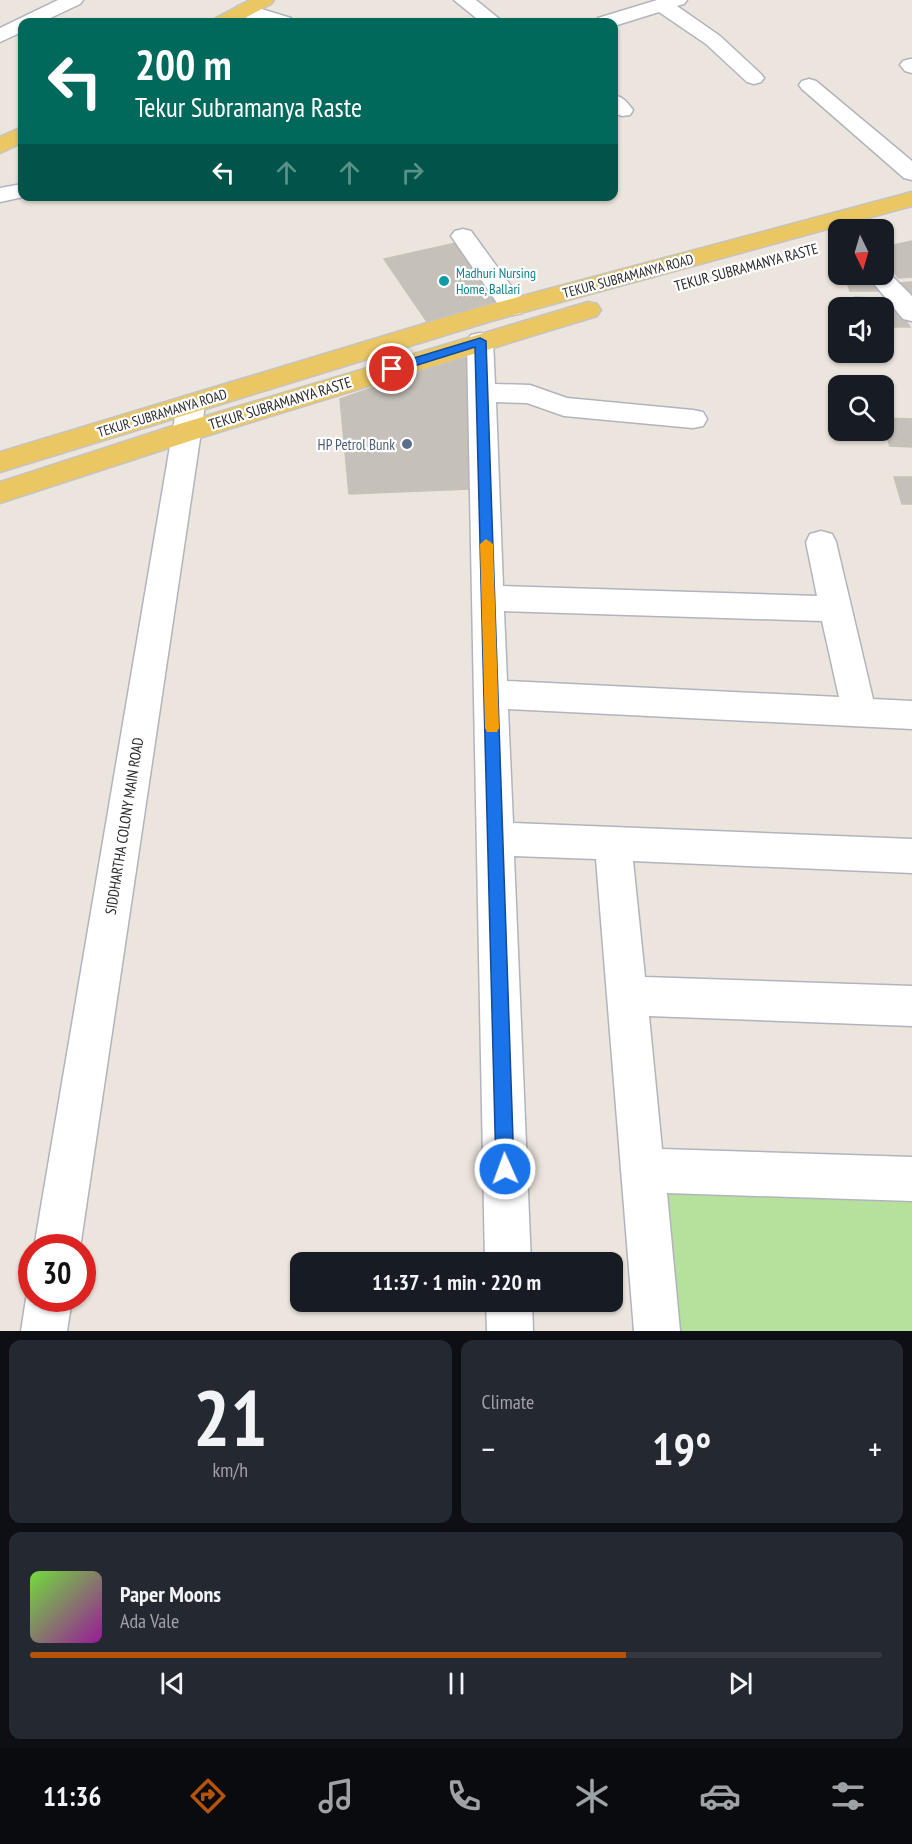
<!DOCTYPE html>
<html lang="en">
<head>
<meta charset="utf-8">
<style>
	:root { --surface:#171b24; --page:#242831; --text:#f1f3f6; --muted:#9ea1a6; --line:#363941; --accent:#b45309 }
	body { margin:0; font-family:"PT Sans Narrow",sans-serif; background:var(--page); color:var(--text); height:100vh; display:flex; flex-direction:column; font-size:22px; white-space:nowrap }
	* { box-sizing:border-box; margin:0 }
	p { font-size:20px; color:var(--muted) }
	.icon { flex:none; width:33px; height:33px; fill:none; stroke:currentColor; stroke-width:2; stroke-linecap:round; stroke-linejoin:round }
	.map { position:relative; height:1331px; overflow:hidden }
	.details { display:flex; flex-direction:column; gap:9px; padding:9px; background:#0d0f14; flex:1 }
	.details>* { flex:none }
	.guide { position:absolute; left:18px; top:18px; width:600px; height:183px; border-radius:12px; box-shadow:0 2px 4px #0004; background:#00695c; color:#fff; overflow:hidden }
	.needle { width:39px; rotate:175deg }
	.buttons { position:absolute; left:828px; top:219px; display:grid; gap:12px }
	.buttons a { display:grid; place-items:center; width:66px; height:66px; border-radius:12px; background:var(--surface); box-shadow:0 2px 4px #0004; font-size:30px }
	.speed { position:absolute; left:18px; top:1234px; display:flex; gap:12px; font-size:30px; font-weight:700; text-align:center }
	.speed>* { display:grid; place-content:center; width:78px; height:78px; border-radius:50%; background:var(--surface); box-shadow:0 2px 4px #0004; line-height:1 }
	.speed .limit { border:9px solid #d22; background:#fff; color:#111 }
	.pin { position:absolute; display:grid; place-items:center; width:51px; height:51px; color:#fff; margin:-26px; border:3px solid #fff; border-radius:50%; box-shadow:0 2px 6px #0007 }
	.me { position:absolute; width:66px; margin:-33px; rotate:358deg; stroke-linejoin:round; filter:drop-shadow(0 0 4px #0008) }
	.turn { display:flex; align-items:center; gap:21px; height:126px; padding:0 18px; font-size:27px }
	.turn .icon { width:78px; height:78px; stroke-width:2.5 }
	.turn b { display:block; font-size:42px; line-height:51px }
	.lanes { display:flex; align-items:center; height:57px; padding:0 18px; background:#0003; justify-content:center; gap:30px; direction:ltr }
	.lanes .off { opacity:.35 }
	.big { font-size:45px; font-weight:600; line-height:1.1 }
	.details .tile { flex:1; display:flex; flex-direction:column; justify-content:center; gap:9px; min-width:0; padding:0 21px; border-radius:12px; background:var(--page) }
	.details .dial { align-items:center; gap:0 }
	.dial b { font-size:78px; line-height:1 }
	.song { display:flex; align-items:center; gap:18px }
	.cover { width:72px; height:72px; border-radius:9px; background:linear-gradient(135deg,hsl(100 70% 55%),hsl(300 70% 35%)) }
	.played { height:6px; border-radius:3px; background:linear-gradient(90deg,var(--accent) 70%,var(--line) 70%) }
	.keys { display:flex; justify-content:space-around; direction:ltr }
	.heat { display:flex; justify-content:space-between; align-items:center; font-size:33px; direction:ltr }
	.details .tiles { flex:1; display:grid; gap:9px; grid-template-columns:1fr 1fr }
	.tile:last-child { grid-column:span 2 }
	.trip { position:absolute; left:290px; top:1252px; width:333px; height:60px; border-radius:12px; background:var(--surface); box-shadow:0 2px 4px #0004; font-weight:600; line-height:60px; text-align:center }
	.tabs { display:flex; height:96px; justify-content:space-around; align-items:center; background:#090b0e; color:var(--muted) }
	.tabs .icon { width:42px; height:42px }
	.tabs .on { color:var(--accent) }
	.tabs b { font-size:27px; color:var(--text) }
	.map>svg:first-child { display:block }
	.green { fill:#b5e19c }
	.building { fill:#c5c0b9; stroke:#c7c1b7; stroke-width:1.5 }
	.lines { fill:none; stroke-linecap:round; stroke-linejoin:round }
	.minor-casing { stroke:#b1b4be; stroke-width:3 }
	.major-casing { stroke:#c4c4c4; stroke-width:3 }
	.minor { fill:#fff; fill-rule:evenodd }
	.major { fill:#ebc763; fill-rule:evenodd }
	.route { fill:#1a73e8; stroke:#114b97; stroke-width:1.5 }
	.slow { fill:#f59e0b }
	.culture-dot { fill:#0f9aa8; stroke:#fff; stroke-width:2 }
	.service-dot { fill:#5c6f8a; stroke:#fff; stroke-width:2 }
	.labels { text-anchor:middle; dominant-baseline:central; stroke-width:4.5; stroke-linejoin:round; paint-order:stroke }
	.far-culture-label { font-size:14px; fill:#0d838f; stroke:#fff; text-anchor:start }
	.far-street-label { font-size:14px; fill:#2b2b2b; stroke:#fff }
	.street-label { font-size:15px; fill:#2b2b2b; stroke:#fff }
	.service-label { font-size:15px; fill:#4e5e75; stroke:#fff; text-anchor:end }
</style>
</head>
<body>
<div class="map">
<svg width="912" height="1331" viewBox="0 0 912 1331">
	<rect width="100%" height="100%" fill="#ece5dd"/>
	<!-- green -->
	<path class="green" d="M654,1180L912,1185V1331H670Z"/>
	<!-- building -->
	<path class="building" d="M912,241V258L886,259L884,256V247Z
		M460,242L504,304L429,325L384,259Z
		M912,258V277L898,278L886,259Z
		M844,274H865L882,291H850Z
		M912,282V299L899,283Z
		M855,297L892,299L910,327H884V308H859Z
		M468,354L469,489L349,494L340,399Z
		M884,418L912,419V447L890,446L884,429Z
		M894,477H912V504H902Z"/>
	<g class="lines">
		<defs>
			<path id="minor" d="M58,0H83L80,4L42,22H22V32L0,42V28Z
				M454,0H476L503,22H481Z
				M657,0H687L684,4L677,6L720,36L761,74L764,78L761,82L754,84L747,82L706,44L659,12L614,26V22H595L598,18Z
				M245,4L291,18L294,22C279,23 245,23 235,10L238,6Z
				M910,59H912V73L905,71L900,65L903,61Z
				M809,79L816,81L912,161V180L904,178L802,89L799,85L802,81Z
				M614,95C623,97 627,102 633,110L630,115L622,116L614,113Z
				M22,184V196H28L0,202V188Z
				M463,229L471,231L522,301L526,307L522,313L513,315L504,313L451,236L455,231Z
				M884,268L912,296V321L903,319L866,274H884Z
				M480,333L489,335L493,341L495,384L530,385L567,398L693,410L703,412L707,419L703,426L693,428L564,416L527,403L496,402L503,586L817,596L806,542L810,534L821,531L832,534L836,542L873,699L912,701V729L508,709L513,823L912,839V873L633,861L645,977L912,986V1026L649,1016L662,1149L912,1157V1201L667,1193L680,1331H634L596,859L514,856L531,1263H485L467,341L471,335ZM504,611L822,621L839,697L507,681Z
				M191,396L201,399L205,405L80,1248H34L177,405L181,399Z
				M32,1285V1299H72L67,1331H21L26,1299Z
				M486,1302H532L533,1331H487Z"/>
			<path id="major" d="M250,0H274L271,4L237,22H213L216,18Z
				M22,127V143L0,153V137Z
				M912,192V206L488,322L0,472V452L470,310Z
				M588,302L597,304L601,310L597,316L196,439L0,503V482L176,425Z"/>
		</defs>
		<!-- minor casing -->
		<use href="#minor" class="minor-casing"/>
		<!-- major casing -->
		<use href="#major" class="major-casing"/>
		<!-- minor -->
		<use href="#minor" class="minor"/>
		<!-- major -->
		<use href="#major" class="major"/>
	</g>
	<!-- route -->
	<path class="route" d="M480,338L486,341L514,1169L511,1175L505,1178L499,1175L496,1169L475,347L392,373L386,369L388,366Z"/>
	<!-- slow -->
	<path class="slow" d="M486,539L493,544L499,728L497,732H487L485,728L480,544Z"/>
	<!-- markers -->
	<circle class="culture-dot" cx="444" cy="281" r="6"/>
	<circle class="service-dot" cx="407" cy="444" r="6"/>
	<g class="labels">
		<!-- far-culture labels -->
		<g class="far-culture-label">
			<text x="456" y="273">Madhuri Nursing<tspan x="456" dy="16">Home, Ballari</tspan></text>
		</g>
		<!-- far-street labels -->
		<g class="far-street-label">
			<text transform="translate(628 276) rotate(-15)">TEKUR SUBRAMANYA ROAD</text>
			<text transform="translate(162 413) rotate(-17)">TEKUR SUBRAMANYA ROAD</text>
		</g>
		<!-- street labels -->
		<g class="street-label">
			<text transform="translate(746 267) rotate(-15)">TEKUR SUBRAMANYA RASTE</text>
			<text transform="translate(280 403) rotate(-17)">TEKUR SUBRAMANYA RASTE</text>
			<text transform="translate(124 826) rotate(-81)">SIDDHARTHA COLONY MAIN ROAD</text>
		</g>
		<!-- service labels -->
		<g class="service-label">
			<text x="395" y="444">HP Petrol Bunk</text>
		</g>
	</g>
</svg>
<div class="buttons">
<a><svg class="needle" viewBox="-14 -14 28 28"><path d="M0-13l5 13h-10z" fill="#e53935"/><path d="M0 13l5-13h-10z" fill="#9ea1a6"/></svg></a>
<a><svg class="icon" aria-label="sound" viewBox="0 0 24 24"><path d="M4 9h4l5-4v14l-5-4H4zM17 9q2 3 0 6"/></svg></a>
<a><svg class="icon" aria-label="search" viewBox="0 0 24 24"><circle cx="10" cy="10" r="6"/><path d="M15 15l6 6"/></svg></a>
</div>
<div class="speed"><div class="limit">30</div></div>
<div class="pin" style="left:392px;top:369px;background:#d93025"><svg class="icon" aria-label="arrive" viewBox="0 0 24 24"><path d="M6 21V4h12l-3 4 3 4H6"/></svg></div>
<svg class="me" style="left:505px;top:1169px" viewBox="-20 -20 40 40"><circle r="17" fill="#1a73e8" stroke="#fff" stroke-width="3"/><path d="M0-11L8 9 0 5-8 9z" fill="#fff"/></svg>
<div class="trip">11:37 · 1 min · 220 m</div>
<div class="guide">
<div class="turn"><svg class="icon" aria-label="left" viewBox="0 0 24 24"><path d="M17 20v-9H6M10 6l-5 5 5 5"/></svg><div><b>200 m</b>Tekur Subramanya Raste</div></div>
<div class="lanes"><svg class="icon" aria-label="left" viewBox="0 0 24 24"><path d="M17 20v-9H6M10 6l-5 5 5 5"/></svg><svg class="icon off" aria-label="ahead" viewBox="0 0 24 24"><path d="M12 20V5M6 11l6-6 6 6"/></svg><svg class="icon off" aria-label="ahead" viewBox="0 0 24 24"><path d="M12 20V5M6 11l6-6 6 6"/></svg><svg class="icon off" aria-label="right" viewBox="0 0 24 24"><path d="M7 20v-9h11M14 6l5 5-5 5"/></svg></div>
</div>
</div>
<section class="details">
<div class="tiles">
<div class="tile dial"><b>21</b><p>km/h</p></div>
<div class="tile"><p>Climate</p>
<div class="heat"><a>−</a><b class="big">19°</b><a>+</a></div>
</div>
<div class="tile">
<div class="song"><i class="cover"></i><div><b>Paper Moons</b><p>Ada Vale</p></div></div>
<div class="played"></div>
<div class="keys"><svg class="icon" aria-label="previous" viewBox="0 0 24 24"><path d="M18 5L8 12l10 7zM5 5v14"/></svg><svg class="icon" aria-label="pause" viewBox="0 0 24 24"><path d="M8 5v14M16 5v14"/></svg><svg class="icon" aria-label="next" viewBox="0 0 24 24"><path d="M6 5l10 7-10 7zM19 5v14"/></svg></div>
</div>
</div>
</section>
<nav class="tabs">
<b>11:36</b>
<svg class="icon on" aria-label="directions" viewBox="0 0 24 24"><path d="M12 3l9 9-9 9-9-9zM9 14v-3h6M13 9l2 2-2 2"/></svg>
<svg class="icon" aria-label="music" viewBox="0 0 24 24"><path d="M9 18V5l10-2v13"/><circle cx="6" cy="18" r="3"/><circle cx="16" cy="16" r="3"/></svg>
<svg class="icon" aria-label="phone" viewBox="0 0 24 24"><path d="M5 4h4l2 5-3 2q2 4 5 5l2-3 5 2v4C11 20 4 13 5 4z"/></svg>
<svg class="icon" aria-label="climate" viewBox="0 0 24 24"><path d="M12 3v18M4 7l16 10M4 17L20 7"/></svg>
<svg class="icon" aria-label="car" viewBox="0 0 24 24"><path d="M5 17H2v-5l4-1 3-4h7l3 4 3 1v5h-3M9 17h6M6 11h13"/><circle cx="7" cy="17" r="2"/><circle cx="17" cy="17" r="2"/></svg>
<svg class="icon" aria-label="filters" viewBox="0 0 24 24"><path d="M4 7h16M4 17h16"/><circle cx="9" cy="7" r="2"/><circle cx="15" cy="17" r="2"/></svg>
</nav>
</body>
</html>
